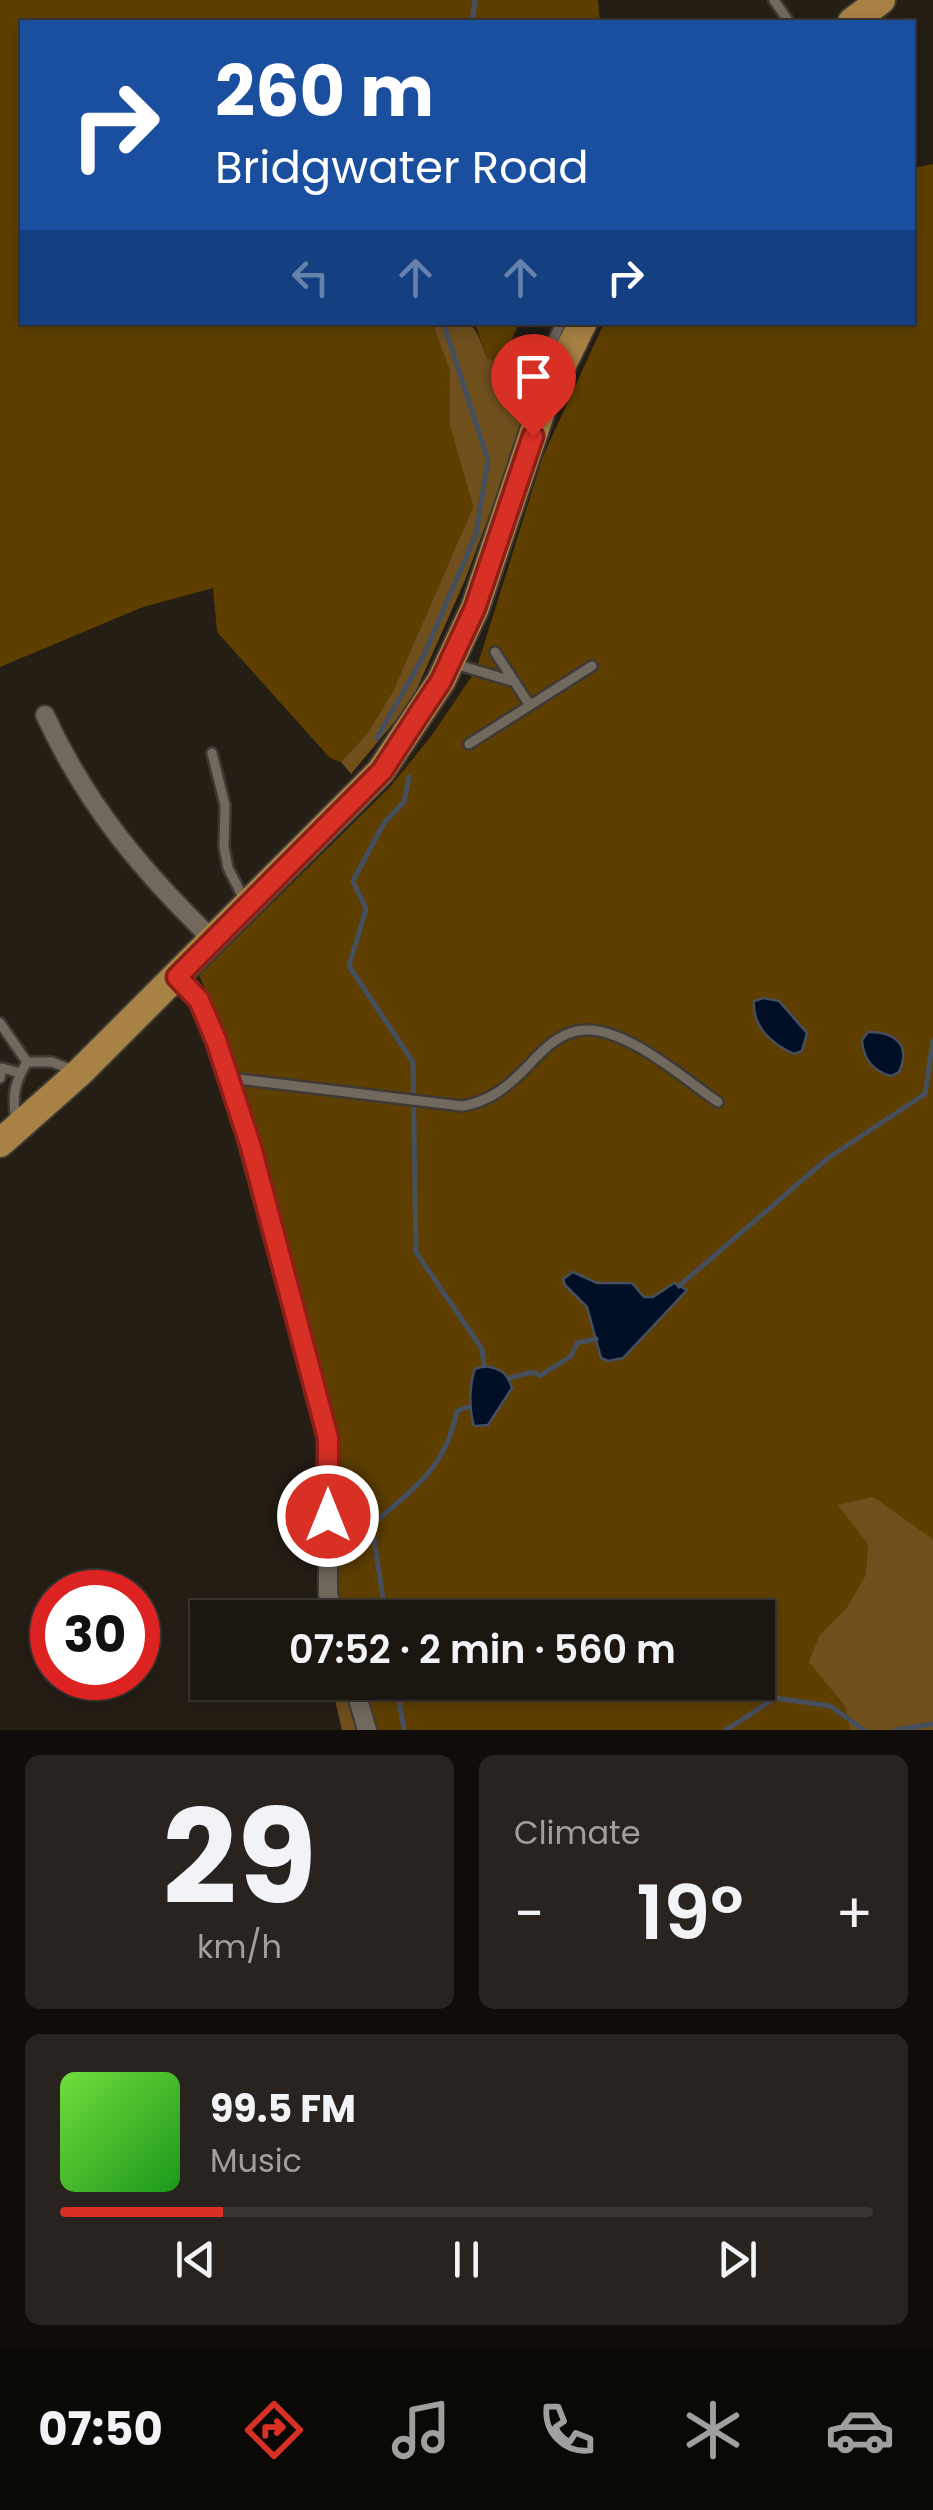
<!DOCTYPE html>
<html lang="en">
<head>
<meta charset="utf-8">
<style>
	:root { --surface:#1b1610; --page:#28231e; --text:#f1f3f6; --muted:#a09f9f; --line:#393530; --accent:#d93025 }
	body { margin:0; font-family:Poppins,sans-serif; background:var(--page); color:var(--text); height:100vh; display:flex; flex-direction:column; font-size:38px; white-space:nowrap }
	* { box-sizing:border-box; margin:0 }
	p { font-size:32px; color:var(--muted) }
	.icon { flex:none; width:55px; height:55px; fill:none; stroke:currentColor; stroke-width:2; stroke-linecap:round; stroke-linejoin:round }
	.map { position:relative; height:1730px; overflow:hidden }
	.sheet { display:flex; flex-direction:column; gap:25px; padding:25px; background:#0f0c09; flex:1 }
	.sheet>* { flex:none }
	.banner { position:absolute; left:20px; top:20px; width:895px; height:305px; border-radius:0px; box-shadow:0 5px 15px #0003,0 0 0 2px var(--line); background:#1a4fa0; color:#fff; overflow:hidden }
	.speed { position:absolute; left:30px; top:1570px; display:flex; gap:20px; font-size:50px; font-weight:700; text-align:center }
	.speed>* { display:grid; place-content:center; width:130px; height:130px; border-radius:50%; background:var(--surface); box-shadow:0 5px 15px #0003,0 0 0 2px var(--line); line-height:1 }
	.speed .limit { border:15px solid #d22; background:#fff; color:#111 }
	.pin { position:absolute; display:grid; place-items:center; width:85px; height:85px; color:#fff; margin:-102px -42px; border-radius:50% 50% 50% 0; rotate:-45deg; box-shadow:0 0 10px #0007 }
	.pin .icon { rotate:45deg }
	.me { position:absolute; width:110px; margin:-55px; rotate:0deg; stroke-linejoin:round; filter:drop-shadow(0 0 8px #0008) }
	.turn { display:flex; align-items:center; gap:35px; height:210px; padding:0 30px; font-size:45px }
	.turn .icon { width:130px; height:130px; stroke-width:2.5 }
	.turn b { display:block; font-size:70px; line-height:85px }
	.lanes { display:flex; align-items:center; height:95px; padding:0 30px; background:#0003; justify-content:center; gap:50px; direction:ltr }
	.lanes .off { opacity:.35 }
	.big { font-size:75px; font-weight:600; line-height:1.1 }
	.sheet .widget { flex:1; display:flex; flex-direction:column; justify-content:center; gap:15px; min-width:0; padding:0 35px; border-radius:15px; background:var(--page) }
	.sheet .dial { align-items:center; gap:0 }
	.dial b { font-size:130px; line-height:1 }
	.song { display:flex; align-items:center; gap:30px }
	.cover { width:120px; height:120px; border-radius:15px; background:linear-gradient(135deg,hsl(100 70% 55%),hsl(120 70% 35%)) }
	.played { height:10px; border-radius:5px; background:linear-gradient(90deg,var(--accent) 20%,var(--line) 20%) }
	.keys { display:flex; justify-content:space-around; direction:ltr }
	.heat { display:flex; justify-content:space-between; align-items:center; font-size:55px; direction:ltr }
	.sheet .tiles { flex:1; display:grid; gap:25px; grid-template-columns:1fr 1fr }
	.widget:last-child { grid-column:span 2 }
	.trip { position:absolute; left:190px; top:1600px; width:585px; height:100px; border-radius:0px; background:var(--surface); box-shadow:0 5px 15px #0003,0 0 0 2px var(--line); font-weight:600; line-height:100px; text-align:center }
	.dock { display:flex; height:160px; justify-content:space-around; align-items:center; background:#0b0906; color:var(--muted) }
	.dock .icon { width:70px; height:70px }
	.dock .selected { color:var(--accent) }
	.dock b { font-size:45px; color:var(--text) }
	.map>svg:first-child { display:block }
	.green { fill:#5e3f00 }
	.forest { fill:#6f501d }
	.water { fill:#000e26; stroke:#464f5e; stroke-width:2.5 }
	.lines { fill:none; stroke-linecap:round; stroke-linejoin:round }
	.stream { stroke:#464f5e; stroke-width:5 }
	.service-casing { stroke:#3e3934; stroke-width:14 }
	.minor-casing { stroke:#3e3934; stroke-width:22 }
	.trunk-casing { stroke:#3e3934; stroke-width:32 }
	.service { stroke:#71695e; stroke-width:9 }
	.minor { stroke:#71695e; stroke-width:18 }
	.trunk { stroke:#a88244; stroke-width:28 }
	.route-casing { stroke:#8d1f18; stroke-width:25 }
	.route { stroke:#d93025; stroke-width:18 }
</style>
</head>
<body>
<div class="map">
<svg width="933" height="1730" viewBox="0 0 933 1730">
	<rect width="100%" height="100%" fill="#241e15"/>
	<!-- green -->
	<path class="green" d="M0,0H598L600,22H22V322L432,323L450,371L451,425L473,507L393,691L367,734L341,762L330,758L217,632L213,588L143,607L0,667Z
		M933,164V1730H374L361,1683L758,1682V1618L342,1617L335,1592L336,1443L245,1095L227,1040L199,975L390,787L432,735L476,670L543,456L604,323L912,322L913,168Z
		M469,323H519L501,365L487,358L476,327Z"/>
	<!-- forest -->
	<path class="forest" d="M432,323C475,323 472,318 487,358L514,371L529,409L465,580L411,702L351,774L341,762L367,734L393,691L473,507L450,425V371Z
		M873,1497L933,1539V1730H850L845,1706L809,1662L819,1636L846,1609L866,1575L868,1544L838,1505Z
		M331,1683H345L359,1730H342Z"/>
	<!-- water -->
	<path class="water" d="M764,998L779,1001L807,1033L802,1051L794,1054C772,1044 752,1027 754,1001Z
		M868,1032C894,1032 912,1044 899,1072L891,1076C873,1071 863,1058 862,1040Z
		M573,1272L597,1283H632L644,1297H653L674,1283L687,1290L623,1358L608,1361L601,1358L587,1307L565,1285L563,1279Z
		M484,1366C500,1368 507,1372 512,1388L488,1425L474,1426C469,1409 469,1385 475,1369Z"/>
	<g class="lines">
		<!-- stream -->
		<path class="stream" d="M472,22L475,0
			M377,738L423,657L476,534L488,460L443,322
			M409,777L404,802L384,823L353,881L366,909L349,966L413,1062L416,1252L482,1349L484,1366
			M679,1286L828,1158L925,1094L933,1040
			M509,1378L534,1372L540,1376L571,1356L577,1343L596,1339
			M386,1618L372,1525C414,1487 445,1470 457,1411L468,1407
			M396,1682L404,1730
			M726,1730L775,1698L830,1706L864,1730
			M896,1730L933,1724"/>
		<defs>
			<path id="service" d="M774,0L789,22
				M540,389L537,378L561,322
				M495,652L529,704
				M452,663L515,682
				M469,744L592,666
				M212,753L225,805L224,847L228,868L244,899
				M0,1023L27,1062
				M0,1078L2,1068L20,1073
				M230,1078L462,1106C490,1102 508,1086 527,1067C542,1051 560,1031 584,1030C626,1027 684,1079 718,1102
				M16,1121C12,1097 14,1083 27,1062H52L72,1070"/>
			<path id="minor" d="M45,715C87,806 142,871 213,940
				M177,977L199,1000L230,1078L328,1438V1594L335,1618
				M353,1682L367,1730"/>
			<path id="trunk" d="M852,22L881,0
				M0,1143L79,1073L381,771L441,681L475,608L544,402L583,322"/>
		</defs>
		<!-- service casing -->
		<use href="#service" class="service-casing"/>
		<!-- minor casing -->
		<use href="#minor" class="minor-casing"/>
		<!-- trunk casing -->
		<use href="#trunk" class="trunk-casing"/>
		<!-- service -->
		<use href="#service" class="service"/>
		<!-- minor -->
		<use href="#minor" class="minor"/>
		<!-- trunk -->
		<use href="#trunk" class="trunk"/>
	</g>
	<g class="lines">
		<defs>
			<path id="route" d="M328,1516V1438L251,1147L216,1040L199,1000L177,977L382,771L421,711L441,681L475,608L533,436"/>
		</defs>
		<!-- route casing -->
		<use href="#route" class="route-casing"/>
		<!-- route -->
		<use href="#route" class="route"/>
	</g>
</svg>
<div class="speed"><div class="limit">30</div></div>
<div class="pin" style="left:533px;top:436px;background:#d93025"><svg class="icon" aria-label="arrive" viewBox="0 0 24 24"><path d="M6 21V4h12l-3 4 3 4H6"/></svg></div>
<svg class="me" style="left:328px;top:1516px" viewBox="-20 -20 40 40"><circle r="17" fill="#d93025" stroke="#fff" stroke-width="3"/><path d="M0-11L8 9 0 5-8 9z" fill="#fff"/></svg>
<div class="trip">07:52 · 2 min · 560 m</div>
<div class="banner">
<div class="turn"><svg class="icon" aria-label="right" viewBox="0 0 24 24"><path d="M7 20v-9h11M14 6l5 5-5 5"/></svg><div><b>260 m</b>Bridgwater Road</div></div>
<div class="lanes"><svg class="icon off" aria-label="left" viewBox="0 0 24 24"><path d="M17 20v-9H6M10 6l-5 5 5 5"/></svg><svg class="icon off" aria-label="ahead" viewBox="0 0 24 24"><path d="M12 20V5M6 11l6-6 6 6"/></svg><svg class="icon off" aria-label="ahead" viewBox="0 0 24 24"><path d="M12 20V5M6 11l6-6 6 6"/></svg><svg class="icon" aria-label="right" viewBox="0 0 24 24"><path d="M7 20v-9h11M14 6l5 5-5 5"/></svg></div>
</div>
</div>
<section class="sheet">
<div class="tiles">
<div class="widget dial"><b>29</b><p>km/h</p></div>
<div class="widget"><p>Climate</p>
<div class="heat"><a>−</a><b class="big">19°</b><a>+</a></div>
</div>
<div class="widget">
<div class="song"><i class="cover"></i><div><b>99.5 FM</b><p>Music</p></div></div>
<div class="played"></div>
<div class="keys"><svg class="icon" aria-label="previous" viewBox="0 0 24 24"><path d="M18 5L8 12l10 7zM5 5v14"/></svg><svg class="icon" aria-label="pause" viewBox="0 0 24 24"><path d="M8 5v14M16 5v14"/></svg><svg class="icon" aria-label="next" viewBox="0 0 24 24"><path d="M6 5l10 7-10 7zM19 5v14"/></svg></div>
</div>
</div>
</section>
<nav class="dock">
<b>07:50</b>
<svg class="icon selected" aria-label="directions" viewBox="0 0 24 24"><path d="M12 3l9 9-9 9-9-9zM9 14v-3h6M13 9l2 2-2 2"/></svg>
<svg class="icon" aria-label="music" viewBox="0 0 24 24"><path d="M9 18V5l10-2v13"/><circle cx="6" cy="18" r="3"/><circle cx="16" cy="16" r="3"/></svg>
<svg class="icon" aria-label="phone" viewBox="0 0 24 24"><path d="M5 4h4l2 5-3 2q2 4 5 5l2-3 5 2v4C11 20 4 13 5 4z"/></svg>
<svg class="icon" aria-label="climate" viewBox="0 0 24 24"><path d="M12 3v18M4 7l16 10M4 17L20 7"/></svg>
<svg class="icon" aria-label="car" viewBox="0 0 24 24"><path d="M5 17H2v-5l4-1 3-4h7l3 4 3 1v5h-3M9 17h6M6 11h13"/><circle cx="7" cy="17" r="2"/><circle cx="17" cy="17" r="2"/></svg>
</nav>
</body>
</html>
